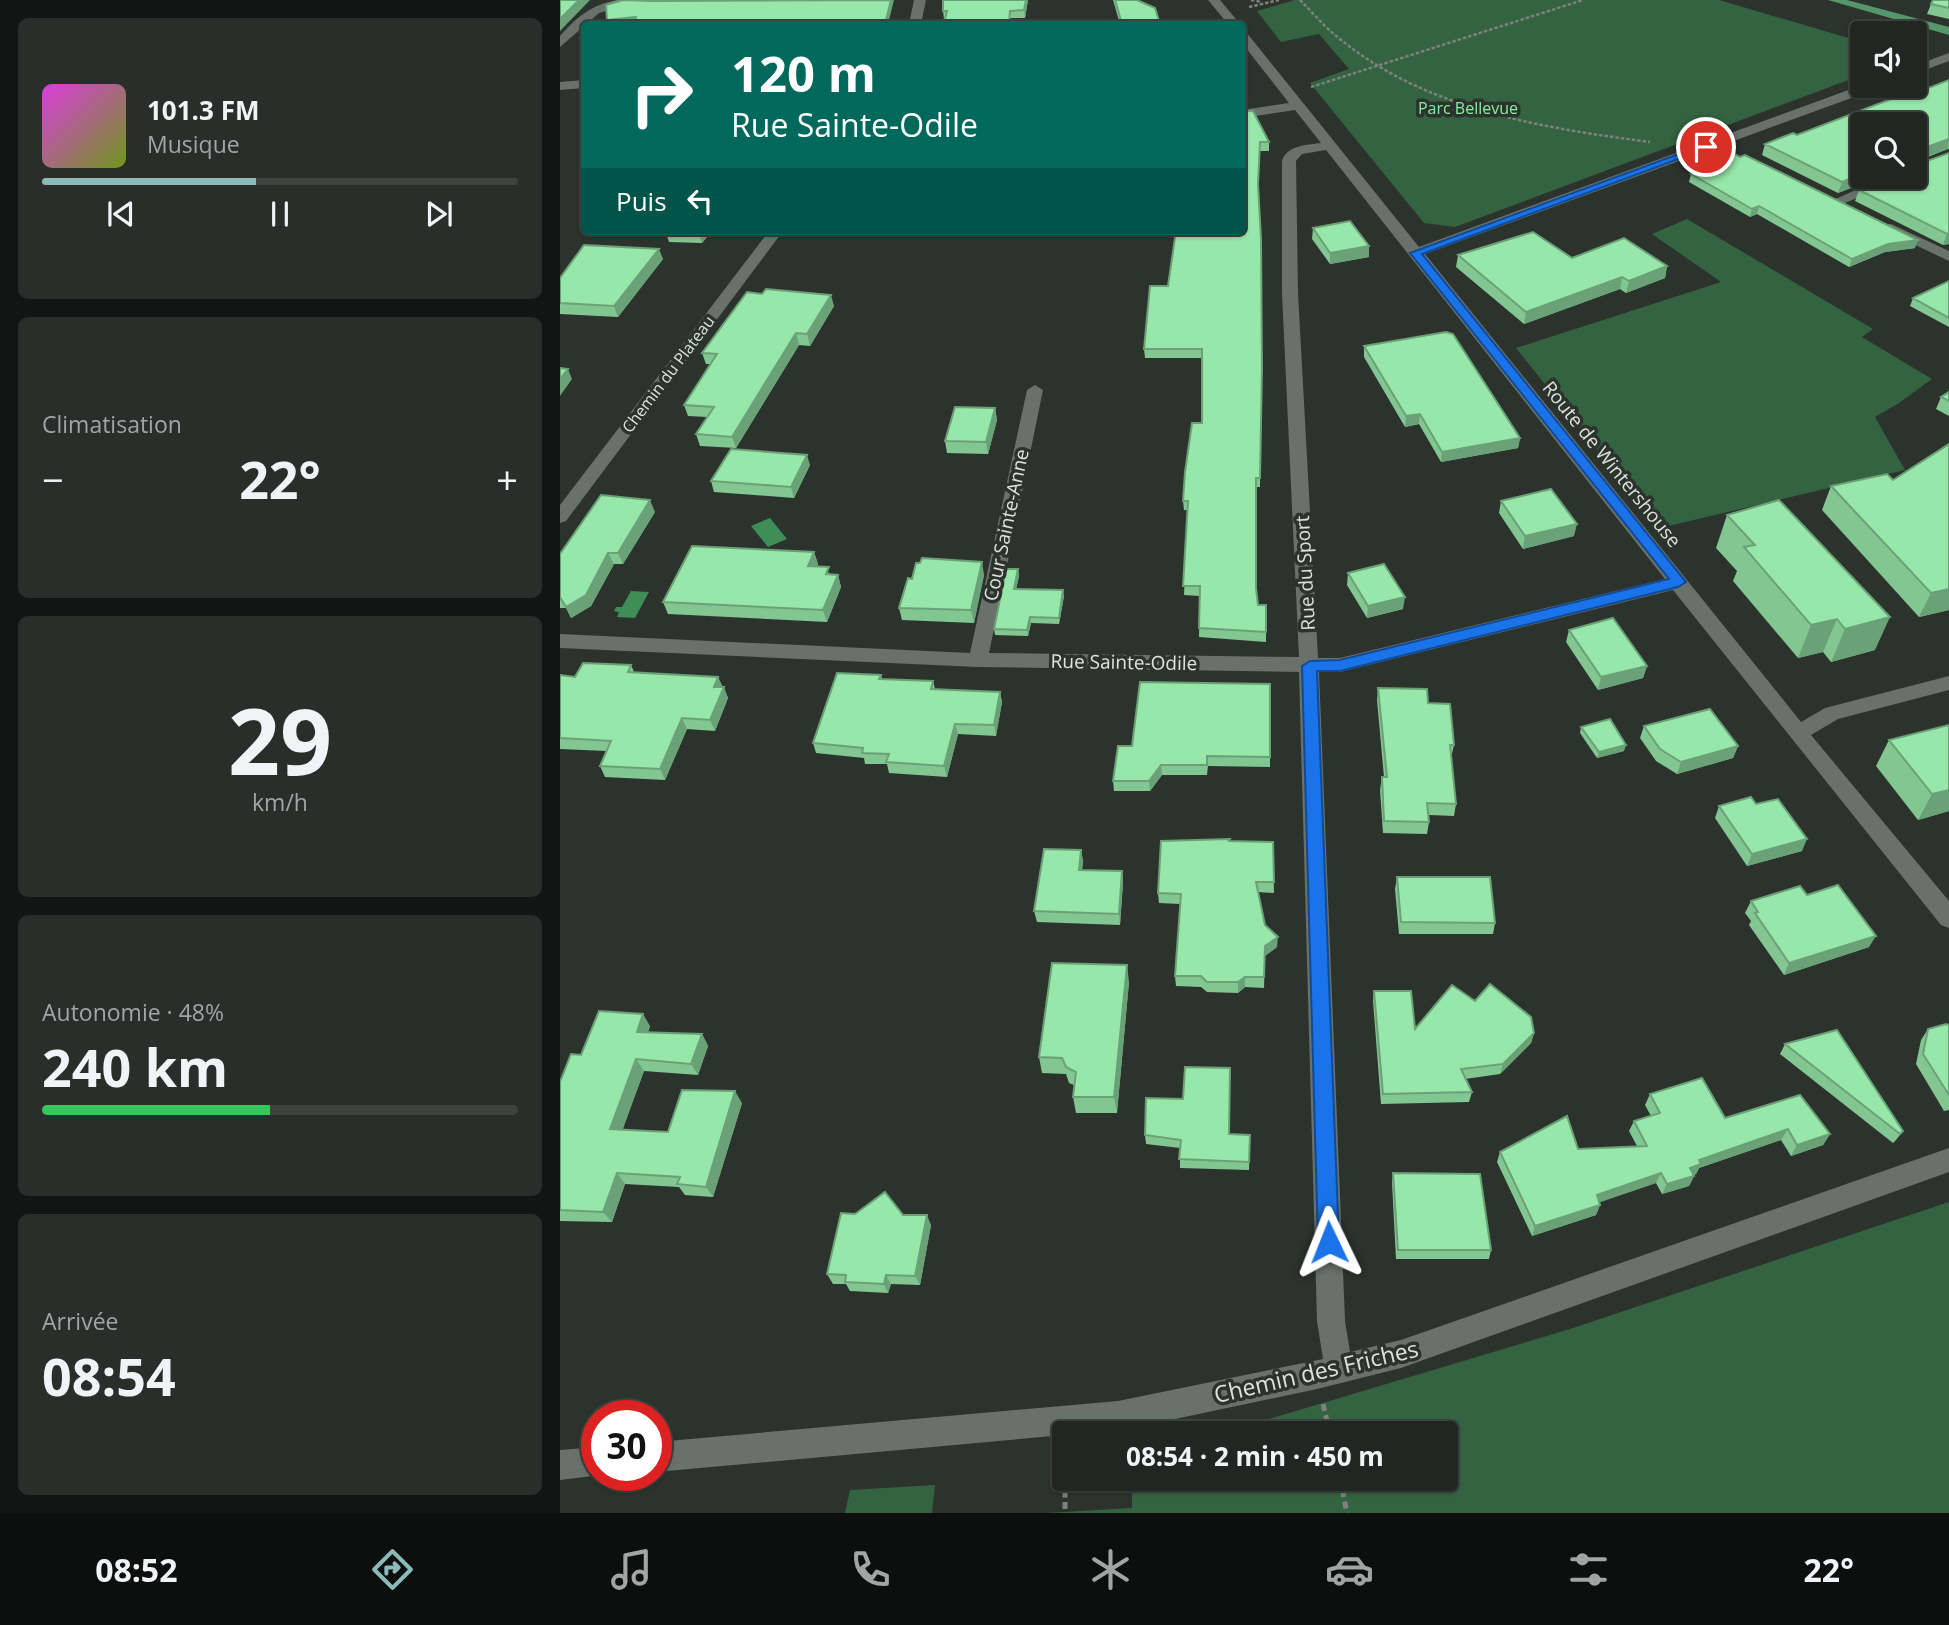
<!DOCTYPE html>
<html lang="fr">
<head>
<meta charset="utf-8">
<style>
	:root { --surface:#212622; --page:#292e2a; --text:#f1f3f6; --muted:#a2a5a5; --line:#3e4340; --accent:#8bbbb9 }
	body { margin:0; font-family:"Open Sans",sans-serif; background:var(--page); color:var(--text); height:100vh; display:flex; flex-direction:column; font-size:26px; white-space:nowrap }
	* { box-sizing:border-box; margin:0 }
	p { font-size:23px; color:var(--muted) }
	.icon { flex:none; width:38px; height:38px; fill:none; stroke:currentColor; stroke-width:2; stroke-linecap:round; stroke-linejoin:round }
	.map { position:relative; flex:1; overflow:hidden }
	.drawer { display:flex; flex-direction:column; gap:18px; padding:18px; background:#121513; width:560px }
	.drawer>* { flex:none }
	.top-card { position:absolute; left:21px; top:21px; width:665px; height:214px; border-radius:7px; box-shadow:0 2px 5px #0004,0 0 0 2px var(--line); background:#00695c; color:#fff; overflow:hidden }
	.buttons { position:absolute; left:1290px; top:21px; display:grid; gap:14px }
	.buttons a { display:grid; place-items:center; width:77px; height:77px; border-radius:7px; background:var(--surface); box-shadow:0 2px 5px #0004,0 0 0 2px var(--line); font-size:35px }
	.speed { position:absolute; left:21px; top:1400px; display:flex; gap:14px; font-size:35px; font-weight:700; text-align:center }
	.speed>* { display:grid; place-content:center; width:91px; height:91px; border-radius:50%; background:var(--surface); box-shadow:0 2px 5px #0004,0 0 0 2px var(--line); line-height:1 }
	.speed .limit { border:10px solid #d22; background:#fff; color:#111 }
	.pin { position:absolute; display:grid; place-items:center; width:60px; height:60px; color:#fff; margin:-30px; border:4px solid #fff; border-radius:50%; box-shadow:0 2px 7px #0007 }
	.me { position:absolute; width:77px; margin:-38px; rotate:358deg; stroke-linejoin:round; filter:drop-shadow(0 0 5px #0008) }
	.turn { display:flex; align-items:center; gap:24px; height:147px; padding:0 35px; font-size:32px }
	.turn .icon { width:91px; height:91px; stroke-width:2.5 }
	.turn b { display:block; font-size:49px; line-height:60px }
	.then { display:flex; align-items:center; height:66px; padding:0 35px; background:#0003; gap:14px; font-size:26px }
	.big { font-size:52px; font-weight:700; line-height:1.1 }
	.drawer .widget { flex:1; display:flex; flex-direction:column; justify-content:center; gap:10px; min-width:0; padding:0 24px; border-radius:10px; background:var(--page) }
	.drawer .dial { align-items:center; gap:0 }
	.dial b { font-size:91px; line-height:1 }
	.song { display:flex; align-items:center; gap:21px }
	.cover { width:84px; height:84px; border-radius:10px; background:linear-gradient(135deg,hsl(300 70% 55%),hsl(80 70% 35%)) }
	.played { height:7px; border-radius:4px; background:linear-gradient(90deg,var(--accent) 45%,var(--line) 45%) }
	.keys { display:flex; justify-content:space-around; direction:ltr }
	.heat { display:flex; justify-content:space-between; align-items:center; font-size:38px; direction:ltr }
	.charge { height:10px; border-radius:5px; background:linear-gradient(90deg,#34c759 48%,var(--line) 0) }
	.trip { position:absolute; left:492px; top:1421px; width:406px; height:70px; border-radius:7px; background:var(--surface); box-shadow:0 2px 5px #0004,0 0 0 2px var(--line); font-weight:700; line-height:70px; text-align:center }
	.dock { display:flex; height:112px; justify-content:space-around; align-items:center; background:#0d0f0e; color:var(--muted) }
	.dock .icon { width:49px; height:49px }
	.dock .on { color:var(--accent) }
	.dock b { font-size:32px; color:var(--text) }
	main { display:flex; flex:1; min-height:0 }
	.map>svg:first-child { display:block }
	.green { fill:#346341 }
	.water { fill:#3f8d57 }
	.lines { fill:none; stroke-linecap:round; stroke-linejoin:round }
	.path-far1 { stroke:#7d827d; stroke-width:2.5; stroke-dasharray:3.5 2; stroke-linecap:butt }
	.path { stroke:#7d827d; stroke-width:5; stroke-dasharray:7 4.5; stroke-linecap:butt }
	.minor { fill:#69716b; fill-rule:evenodd }
	.major { fill:#55966a; fill-rule:evenodd }
	.wall { fill:#82c692 }
	.shaded-wall { fill:#6aa177 }
	.building { fill:#97e6aa; stroke:#6aa177; stroke-width:2 }
	.route { fill:#1a73e8; stroke:#114b97; stroke-width:2 }
	.labels { text-anchor:middle; dominant-baseline:central; stroke-width:7; stroke-linejoin:round; paint-order:stroke }
	.far-park-label { font-size:16px; fill:#85eda1; stroke:#2c332d }
	.far-street-label { font-size:16px; fill:#dee2de; stroke:#2c332d }
	.street-label { font-size:19px; fill:#dee2de; stroke:#2c332d }
	.near-street-label { font-size:23px; fill:#dee2de; stroke:#2c332d }
</style>
</head>
<body>
<main>
<section class="drawer">
<div class="widget">
<div class="song"><i class="cover"></i><div><b>101.3 FM</b><p>Musique</p></div></div>
<div class="played"></div>
<div class="keys"><svg class="icon" aria-label="previous" viewBox="0 0 24 24"><path d="M18 5L8 12l10 7zM5 5v14"/></svg><svg class="icon" aria-label="pause" viewBox="0 0 24 24"><path d="M8 5v14M16 5v14"/></svg><svg class="icon" aria-label="next" viewBox="0 0 24 24"><path d="M6 5l10 7-10 7zM19 5v14"/></svg></div>
</div>
<div class="widget"><p>Climatisation</p>
<div class="heat"><a>−</a><b class="big">22°</b><a>+</a></div>
</div>
<div class="widget dial"><b>29</b><p>km/h</p></div>
<div class="widget"><p>Autonomie · 48%</p><b class="big">240 km</b><div class="charge"></div></div>
<div class="widget"><p>Arrivée</p><b class="big">08:54</b></div>
</section>
<div class="map">
<svg width="1389" height="1513" viewBox="0 0 1389 1513">
	<rect width="100%" height="100%" fill="#2c332d"/>
	<!-- green -->
	<path class="green" d="M735,0H1159L1302,42V75L895,227L864,223L750,83L789,69L759,34L721,42L697,11Z
		M1127,219L1313,329L1302,337L1372,379L1339,403L1315,417L1345,470L1100,528L956,348L1161,282L1092,234Z
		M1389,1202V1513H487L572,1508V1479H886V1433H662L1010,1329Z
		M375,1485L372,1513H285L290,1490Z"/>
	<!-- water -->
	<path class="water" d="M210,518L227,539L208,547L191,526Z
		M71,591L89,592L75,618L57,617L59,612L54,611L56,607H62Z"/>
	<g class="lines">
		<!-- path-far1 -->
		<path class="path-far1" d="M691,0L702,2
			M740,0C751,11 762,24 774,34C861,109 981,128 1090,142
			M689,7L719,0
			M751,87L1023,0"/>
		<!-- path -->
		<path class="path" d="M763,1404L770,1433
			M505,1479V1513
			M780,1479L787,1513"/>
		<!-- minor -->
		<path class="minor" d="M57,0H87L39,13L0,47V36C17,17 31,5 57,0Z
			M354,0H366L361,24H349Z
			M648,0H660L680,24H668Z
			M682,32H686L859,247L1302,85L1318,86L1316,89L865,254L1241,722L1265,708L1389,676V690L1278,719L1251,735L1389,901V928L1381,925L1113,590L780,672H759L785,1321L790,1352L841,1340L1389,1148V1172L841,1368L757,1389L558,1431L504,1433V1435L96,1472V1442L558,1401L763,1359L757,1321L739,672L418,667L0,648V634L410,653L467,390L475,385L483,390L429,653L739,657L722,293V161C727,145 747,145 761,143L735,110L682,118V110L729,103L682,43ZM766,150L1105,579L780,658H758L738,293L736,161L742,154Z
			M1389,53V61L1354,74V66Z
			M24,80V88L0,90V82Z
			M1325,177H1343L1283,204H1273L1271,201Z
			M1331,224L1389,251V261L1326,231V225Z
			M209,231H223L6,521L0,523V505Z
			M37,1447V1475H41L0,1480V1450Z"/>
		<!-- major -->
		<path class="major" d="M1268,0H1287L1389,27V35Z"/>
	</g>
	<!-- wall -->
	<path class="wall" d="M468,0L465,18L384,19L383,11Z
		M553,0H577L600,24H560Z
		M1389,0V19L1367,14L1371,4Z
		M1389,80V149H1388L1355,162L1359,164L1389,153V244L1383,245L1295,201L1299,190L1354,177V124L1302,177H1319L1278,193L1202,155L1205,144L1237,135L1361,91Z
		M682,111L709,142V151H700L698,188L701,239L700,487H696V588L698,605H706V642L639,637L640,596L624,595L628,510H624L623,501L642,423V358H585L584,349L608,286Z
		M1131,174L1355,248L1325,252L1289,267L1197,214L1190,217L1129,182Z
		M753,228L809,246V257L770,264L752,239Z
		M151,232L142,243L109,242L106,233Z
		M898,255L1012,258L1107,266L1105,278L1066,293L1060,289L964,324L896,267Z
		M103,259L58,317L0,314V278Z
		M1389,281V327L1350,306L1353,298Z
		M274,306L250,346L239,345L176,448L140,446L136,434L147,417L128,416L124,405L150,364H146L142,353Z
		M804,346L960,438L958,448L881,462L859,424L845,427L804,357Z
		M1389,392V416L1376,409L1381,397Z
		M435,408L437,420L428,454L387,453L385,441Z
		M1389,444V610L1359,617L1262,510L1271,486L1333,480Z
		M250,465L234,498L154,492L151,481Z
		M941,501L1014,536L963,549L939,513Z
		M95,512L63,564H54L31,606L11,618L6,608H0V554Z
		M1167,515L1315,650L1271,662L1263,652L1238,658L1173,581L1177,571L1156,548Z
		M254,552L258,564L257,566L271,574L278,575L281,587L267,622L108,614L103,602Z
		M360,563L424,575L414,623L342,620L339,608Z
		M458,569L459,576L456,589L504,596L499,624L471,623L468,636L435,635L434,629Z
		M788,573L843,609L807,618L787,585Z
		M1009,630L1087,666L1083,678L1038,690L1006,642Z
		M71,665L74,672L158,677L168,698L155,731L127,729L105,780L45,777L40,766L46,751L0,749V675L15,677Z
		M321,675L322,679L373,681L375,689L440,692L442,702L436,736L398,734L387,777L329,773L327,764H305L304,758L256,753L253,743Z
		M818,688L868,703L894,745L891,758L896,804L894,816L869,815V822L867,834L823,833L820,790L822,777H824L817,700Z
		M1084,726L1178,746L1173,758L1117,774L1096,761L1080,738Z
		M1021,727L1064,751L1037,758L1020,733Z
		M1329,740L1389,811L1358,820L1316,766Z
		M558,746L710,757V767L648,766L647,775H602L590,791H554L553,781Z
		M1196,804L1242,851L1187,866L1155,818L1159,806Z
		M669,841L713,842L714,893L698,892L705,925L717,947L705,956L704,988L685,987L678,993L647,992L641,987L616,986L615,976L620,904L599,903L598,893Z
		M521,850L523,861L522,870L562,871L563,882L560,925L477,922L474,911Z
		M837,877L935,923L933,934H839L835,889Z
		M1247,895L1309,947L1224,975L1189,925L1191,921L1185,913L1191,901Z
		M569,982L557,1113H516L513,1097L514,1085L509,1083L506,1074L482,1073L479,1057Z
		M814,991L855,1029L915,1001L974,1033L971,1043L940,1074L905,1079L912,1092L909,1102L821,1104L813,1001Z
		M1389,1025V1110L1384,1111L1356,1064L1361,1040L1368,1029Z
		M90,1026L88,1032L142,1034L148,1046L138,1075L84,1071L62,1130L108,1132L182,1103L153,1197L125,1195L119,1187L65,1184L52,1222L0,1221V1082L21,1055Z
		M1225,1044L1343,1131L1336,1140L1333,1143L1220,1054Z
		M1090,1094L1165,1118L1270,1134L1263,1145L1231,1156L1221,1140L1139,1168L1136,1174L1133,1175L1134,1176L1129,1186L1102,1194L1096,1183L1039,1202L1040,1205L1036,1215L972,1236L937,1162L940,1152L1077,1146L1069,1131L1074,1121L1091,1116L1085,1105Z
		M585,1135H690L689,1170L620,1168V1148L586,1144Z
		M833,1173L931,1250L929,1259H836L832,1183Z
		M343,1215L371,1225L360,1285L331,1284L328,1293L290,1291L286,1284H273L267,1274Z"/>
	<!-- shaded-wall -->
	<path class="shaded-wall" d="M19,0H30L0,31V19Z
		M331,0H334L328,24H325Z
		M466,0H468L465,18L464,10Z
		M76,17L79,24H49L47,20Z
		M687,98V107L682,108V99Z
		M21,120H24V129Z
		M1389,139L1388,149L1354,161L1356,151Z
		M1302,174V177H1319L1278,193L1282,182Z
		M1199,206L1197,214L1190,217L1192,209Z
		M142,231H152L151,232L142,243L139,234Z
		M1389,233V244L1383,245L1387,234Z
		M1358,240L1355,248L1325,252L1289,267L1292,259L1328,244Z
		M809,246V257L770,264V253Z
		M99,249L103,259L58,317L54,306Z
		M1107,266L1105,278L1066,293L1069,281Z
		M1062,277L1060,289L964,324L966,312Z
		M271,295L274,306L250,346L247,334Z
		M236,333L239,345L176,448L172,437Z
		M8,369L12,379L0,396V379Z
		M435,408L437,420L428,454L426,442Z
		M860,414L859,424L845,427L846,416Z
		M960,438L958,448L881,462L882,452Z
		M247,455L250,465L234,498L231,487Z
		M90,500L95,512L63,564L58,553Z
		M1017,524L1014,536L963,549L965,536Z
		M254,552L258,564L252,578L248,566Z
		M48,553L54,564L31,606L11,618L6,607Z
		M422,562L424,575L414,623L411,610Z
		M458,569L459,576L455,595L454,589Z
		M278,575L281,587L267,622L263,610Z
		M1389,589V610L1359,617L1371,593Z
		M503,590L504,596L499,624V618Z
		M845,597L843,609L807,618L808,606Z
		M470,617L471,623L468,636L467,630Z
		M1330,617L1315,650L1271,662L1285,629Z
		M1277,619L1263,652L1238,658L1251,625Z
		M1087,666L1083,678L1038,690L1041,677Z
		M158,677L163,688L154,687Z
		M164,687L168,698L155,731L150,720Z
		M440,692L442,702L436,736L434,725Z
		M122,718L127,729L105,780L100,769Z
		M395,724L398,734L387,777L384,766Z
		M1066,745L1064,751L1037,758L1039,752Z
		M1178,746L1173,758L1117,774L1121,762Z
		M601,765L602,775L590,791L589,781Z
		M1389,790V811L1358,820L1372,794Z
		M1247,839L1242,851L1187,866L1192,854Z
		M521,850L523,861L521,881L519,870Z
		M562,871L563,882L560,925L559,914Z
		M1316,936L1309,947L1224,975L1229,963Z
		M718,937L717,947L705,956V946Z
		M567,965L569,982L557,1113L554,1097Z
		M685,977V987L678,993V982Z
		M83,1014L90,1026L85,1044L77,1032Z
		M974,1033L971,1043L940,1074L943,1064Z
		M142,1034L148,1046L138,1075L131,1064Z
		M76,1059L84,1071L59,1140L50,1129Z
		M175,1091L182,1103L153,1197L146,1187Z
		M1228,1129L1221,1140L1139,1168L1136,1174L1125,1178L1130,1168L1139,1160Z
		M1270,1134L1263,1145L1231,1156L1237,1145Z
		M57,1173L65,1184L52,1222L43,1212Z
		M1101,1173L1096,1183L1032,1205L1037,1195Z
		M1134,1176L1129,1186L1102,1194L1107,1184Z
		M1040,1205L1036,1215L972,1236L975,1226Z
		M367,1215L371,1225L360,1285L355,1276Z
		M326,1275L331,1284L328,1293L324,1284Z"/>
	<!-- building -->
	<path class="building" d="M0,0H19L0,19Z
		M63,0L92,1L331,0L325,24H75L76,17L47,20L46,5Z
		M383,0H466L464,10L450,11L449,24H384L387,11H383Z
		M555,0H577L595,8L600,24H562Z
		M1373,0H1389V8L1371,4Z
		M1389,80V139L1356,151L1355,162L1359,164L1389,153V233L1387,234L1299,190L1329,177H1354V124H1302V174L1282,182L1205,144L1233,133L1237,135L1357,89L1361,91Z
		M682,89L687,98L682,99Z
		M24,90V120H21Z
		M682,111H693L709,142H700L698,184L701,239L702,368L700,478H696V588L698,605H706V632L639,628L640,586H623L628,501H623L625,472L632,423H642V349H584L590,286H608L616,231H682Z
		M1175,154L1180,157L1185,155L1358,240L1328,244L1292,259L1199,206L1192,209L1131,174Z
		M790,221L809,246L770,253L753,228Z
		M108,231H142L139,234L106,233Z
		M973,232L1012,258L1064,238L1107,266L1069,281L1062,277L966,312L898,255Z
		M24,245L99,249L54,306L0,303V278Z
		M1389,281V318L1353,298Z
		M206,289L271,295L247,334L236,333L172,437L136,434L154,407L124,405L157,354L142,353L187,292L202,294Z
		M886,332L893,334L960,438L882,452L860,414L846,416L804,346Z
		M0,368L8,369L0,379Z
		M1389,392V401L1381,397Z
		M395,407L435,408L426,442L385,441Z
		M1389,444V589L1371,593L1271,486L1327,474L1333,480Z
		M171,449L247,455L231,487L151,481Z
		M991,489L1017,524L965,536L941,501Z
		M41,495L90,500L58,553H48L26,595L6,607L0,597V554Z
		M1219,500L1330,617L1285,629L1277,619L1251,625L1184,547L1195,545L1167,515Z
		M132,546L254,552L248,566L269,567L266,574L278,575L263,610L103,602Z
		M362,558L422,562L411,610L339,608L348,578L352,579L356,563H360Z
		M824,564L845,597L808,606L788,573Z
		M446,569H458L454,589L503,590L499,618L470,617L467,630L434,629Z
		M1053,618L1087,666L1041,677L1009,630Z
		M23,663L71,665L68,672L158,677L154,687H164L150,720L122,718L100,769L40,766L51,741L0,738V675L15,677Z
		M277,673L321,675L319,679L373,681L371,689L440,692L434,725L395,724L384,766L326,762L329,754L302,753L303,748L253,743Z
		M580,682L710,684V757L647,756V765H601L589,781H553L558,746H572Z
		M818,688L867,689L868,703L890,704L894,745H890L896,804L867,803L869,822L824,821L822,777H827Z
		M1150,709L1178,746L1121,762L1100,749L1084,726Z
		M1050,719L1066,745L1039,752L1021,727Z
		M1389,725V790L1372,794L1329,740Z
		M1191,797L1196,804L1218,799L1247,839L1192,854L1159,806Z
		M670,839L669,841L713,842L714,882H696L705,925L718,937L705,946L704,977H685L678,982H647L641,976H615L621,894L598,893L601,841Z
		M484,849L521,850L519,870L562,871L559,914L474,911Z
		M837,877H930L935,923L841,922Z
		M1278,885L1316,936L1229,963L1195,913L1198,912L1191,901L1240,886L1247,895Z
		M492,963L567,965L554,1097H513L516,1072L506,1067L502,1058L479,1057Z
		M930,984L971,1017L974,1033L943,1064L901,1069L912,1092L823,1094L814,991H851L855,1029L892,985L915,1001Z
		M39,1011L83,1014L77,1032L142,1034L131,1064L76,1059L50,1129L108,1132L122,1090L175,1091L146,1187L117,1184L120,1177L57,1173L43,1212L0,1210V1082L11,1054L21,1055Z
		M1386,1024L1389,1025V1095L1363,1054L1368,1029Z
		M1277,1030L1343,1131L1340,1134L1225,1044Z
		M625,1067L670,1068L669,1134L690,1135L689,1162L619,1159L621,1140L585,1135L586,1098L623,1099Z
		M1142,1078L1165,1118L1240,1095L1270,1134L1237,1145L1228,1129L1139,1160L1141,1164L1130,1168L1134,1176L1107,1184L1101,1173L1037,1195L1040,1205L975,1226L940,1152L1007,1116L1018,1149L1087,1146L1074,1121L1100,1113L1090,1094Z
		M833,1173L920,1174L931,1250H838Z
		M325,1192L343,1215H367L355,1276L326,1275L324,1284L285,1282L286,1275L267,1274L281,1213L295,1214Z"/>
	<!-- route -->
	<path class="route" d="M1143,145L1151,147L862,254L1126,582L1118,587L780,671H757L779,1242L776,1249L769,1252L761,1249L758,1242L742,666L750,661L780,660L1109,579L850,253Z"/>
	<g class="labels">
		<!-- far-park labels -->
		<g class="far-park-label">
			<text x="908" y="108">Parc Bellevue</text>
		</g>
		<!-- far-street labels -->
		<g class="far-street-label">
			<text transform="translate(108 374) rotate(-53)">Chemin du Plateau</text>
		</g>
		<!-- street labels -->
		<g class="street-label">
			<text transform="translate(1052 464) rotate(51)">Route de Wintershouse</text>
			<text transform="translate(446 525) rotate(-78)">Cour Sainte-Anne</text>
			<text transform="translate(745 573) rotate(-93)">Rue du Sport</text>
			<text transform="translate(564 662) rotate(1)">Rue Sainte-Odile</text>
		</g>
		<!-- near-street labels -->
		<g class="near-street-label">
			<text transform="translate(756 1371) rotate(-13)">Chemin des Friches</text>
		</g>
	</g>
</svg>
<div class="buttons">
<a><svg class="icon" aria-label="sound" viewBox="0 0 24 24"><path d="M4 9h4l5-4v14l-5-4H4zM17 9q2 3 0 6"/></svg></a>
<a><svg class="icon" aria-label="search" viewBox="0 0 24 24"><circle cx="10" cy="10" r="6"/><path d="M15 15l6 6"/></svg></a>
</div>
<div class="speed"><div class="limit">30</div></div>
<div class="pin" style="left:1146px;top:147px;background:#d93025"><svg class="icon" aria-label="arrive" viewBox="0 0 24 24"><path d="M6 21V4h12l-3 4 3 4H6"/></svg></div>
<svg class="me" style="left:769px;top:1242px" viewBox="-20 -20 40 40"><path d="M0-17L14 15 0 8-14 15z" fill="#1a73e8" stroke="#fff" stroke-width="4"/></svg>
<div class="trip">08:54 · 2 min · 450 m</div>
<div class="top-card">
<div class="turn"><svg class="icon" aria-label="right" viewBox="0 0 24 24"><path d="M7 20v-9h11M14 6l5 5-5 5"/></svg><div><b>120 m</b>Rue Sainte-Odile</div></div>
<div class="then">Puis<svg class="icon" aria-label="left" viewBox="0 0 24 24"><path d="M17 20v-9H6M10 6l-5 5 5 5"/></svg></div>
</div>
</div>
</main>
<nav class="dock">
<b>08:52</b>
<svg class="icon on" aria-label="directions" viewBox="0 0 24 24"><path d="M12 3l9 9-9 9-9-9zM9 14v-3h6M13 9l2 2-2 2"/></svg>
<svg class="icon" aria-label="music" viewBox="0 0 24 24"><path d="M9 18V5l10-2v13"/><circle cx="6" cy="18" r="3"/><circle cx="16" cy="16" r="3"/></svg>
<svg class="icon" aria-label="phone" viewBox="0 0 24 24"><path d="M5 4h4l2 5-3 2q2 4 5 5l2-3 5 2v4C11 20 4 13 5 4z"/></svg>
<svg class="icon" aria-label="climate" viewBox="0 0 24 24"><path d="M12 3v18M4 7l16 10M4 17L20 7"/></svg>
<svg class="icon" aria-label="car" viewBox="0 0 24 24"><path d="M5 17H2v-5l4-1 3-4h7l3 4 3 1v5h-3M9 17h6M6 11h13"/><circle cx="7" cy="17" r="2"/><circle cx="17" cy="17" r="2"/></svg>
<svg class="icon" aria-label="filters" viewBox="0 0 24 24"><path d="M4 7h16M4 17h16"/><circle cx="9" cy="7" r="2"/><circle cx="15" cy="17" r="2"/></svg>
<b>22°</b>
</nav>
</body>
</html>
